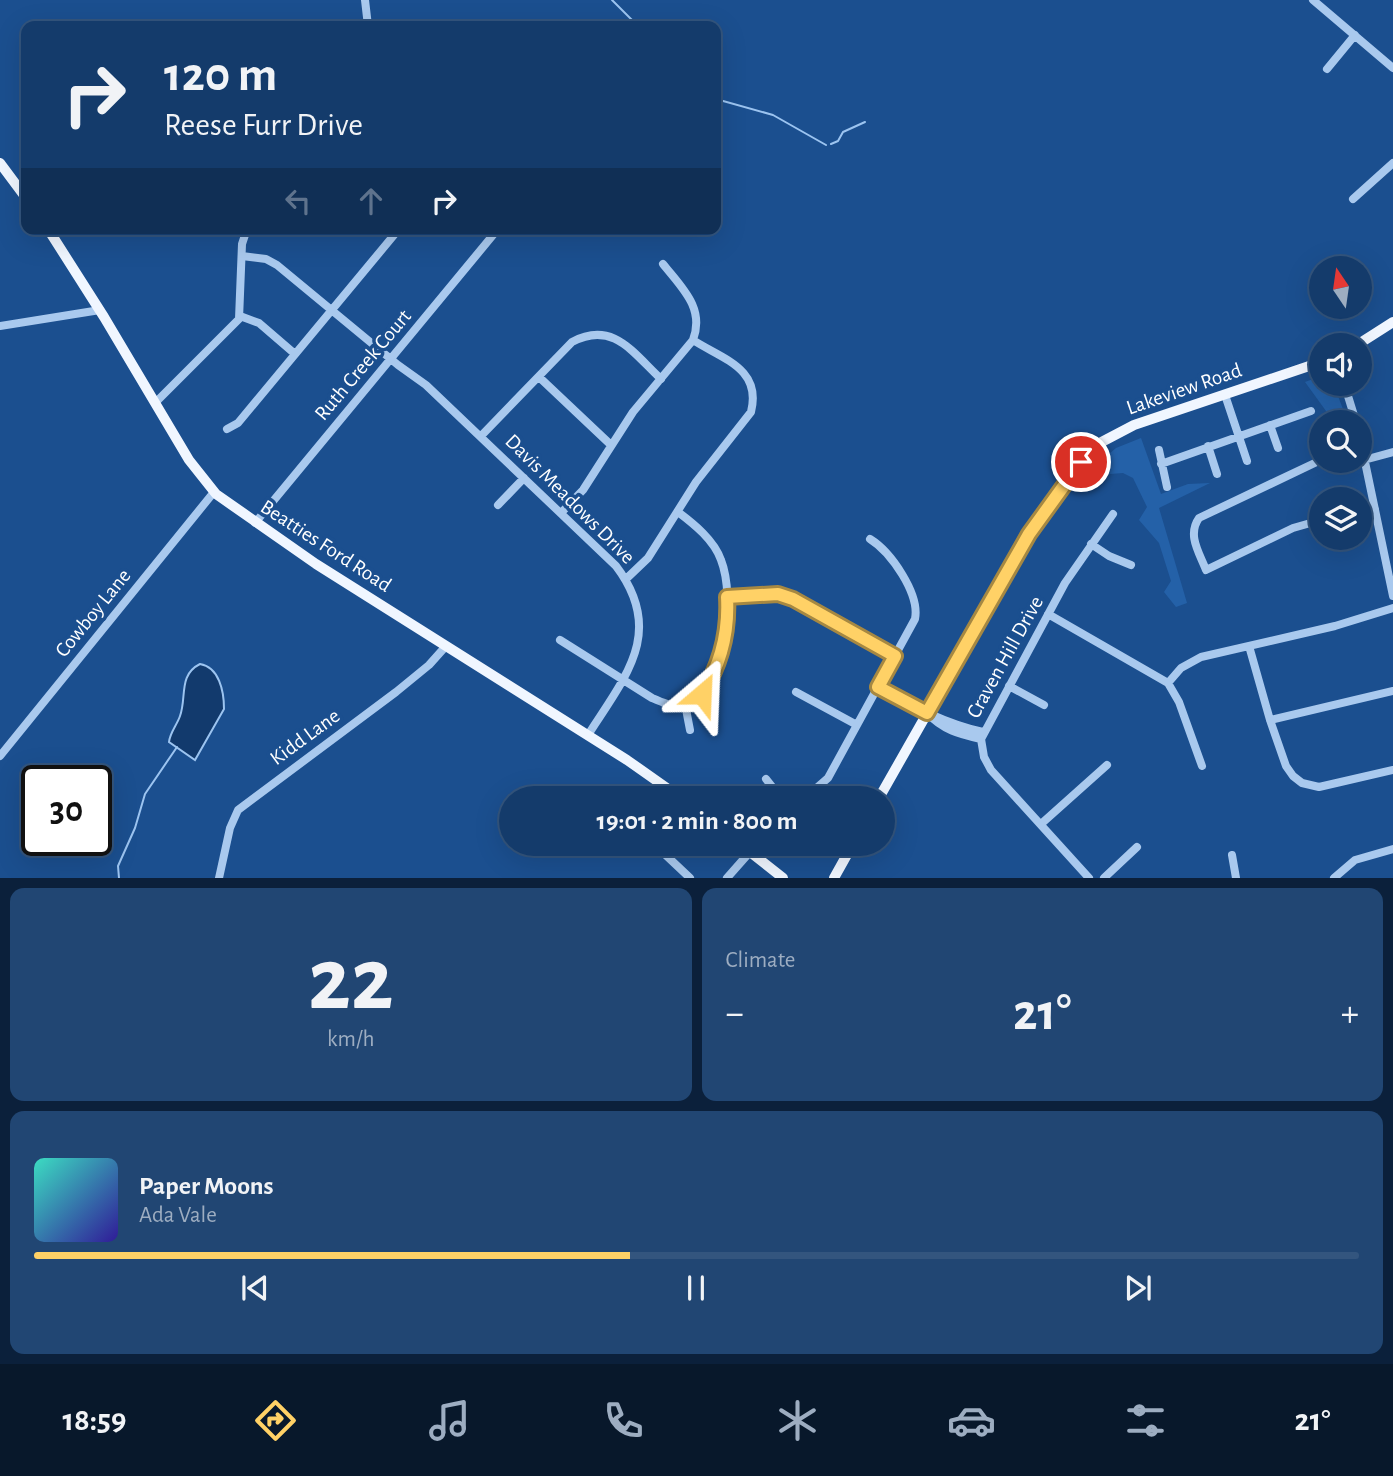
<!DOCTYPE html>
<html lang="en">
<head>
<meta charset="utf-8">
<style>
	:root { --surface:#143b6b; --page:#214673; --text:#f1f3f6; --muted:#9dadc1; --line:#33557e; --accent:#ffd166 }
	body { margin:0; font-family:"Alegreya Sans",sans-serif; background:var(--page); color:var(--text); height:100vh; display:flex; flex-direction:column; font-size:26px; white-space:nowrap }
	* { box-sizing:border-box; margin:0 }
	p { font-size:23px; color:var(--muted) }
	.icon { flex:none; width:38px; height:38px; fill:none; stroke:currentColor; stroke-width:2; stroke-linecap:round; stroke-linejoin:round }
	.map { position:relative; height:878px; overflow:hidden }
	.panel { display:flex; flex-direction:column; gap:10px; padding:10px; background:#0b203b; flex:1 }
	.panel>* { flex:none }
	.hud { position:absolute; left:21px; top:21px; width:700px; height:214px; border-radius:14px; box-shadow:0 7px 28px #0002,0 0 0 2px var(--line); background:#143b6b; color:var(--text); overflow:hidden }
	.needle { width:46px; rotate:347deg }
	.fabs { position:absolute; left:1309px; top:256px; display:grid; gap:14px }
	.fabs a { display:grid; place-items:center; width:63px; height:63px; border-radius:50%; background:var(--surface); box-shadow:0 7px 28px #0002,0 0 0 2px var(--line); font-size:35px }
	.speed { position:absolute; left:21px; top:765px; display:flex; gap:14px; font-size:35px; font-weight:700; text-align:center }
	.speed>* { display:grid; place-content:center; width:91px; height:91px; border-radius:50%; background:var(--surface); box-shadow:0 7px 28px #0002,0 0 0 2px var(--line); line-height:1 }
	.speed .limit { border:4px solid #111; border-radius:10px; background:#fff; color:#111 }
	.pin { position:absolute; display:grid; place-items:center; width:60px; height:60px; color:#fff; margin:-30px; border:4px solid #fff; border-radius:50%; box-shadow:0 2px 7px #0007 }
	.me { position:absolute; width:77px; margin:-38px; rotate:26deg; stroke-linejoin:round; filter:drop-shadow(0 0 5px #0008) }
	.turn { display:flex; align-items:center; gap:24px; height:147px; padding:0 28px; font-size:32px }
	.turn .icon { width:91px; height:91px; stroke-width:2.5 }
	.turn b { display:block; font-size:49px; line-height:60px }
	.lanes { display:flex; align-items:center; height:66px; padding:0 28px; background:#0003; justify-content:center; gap:35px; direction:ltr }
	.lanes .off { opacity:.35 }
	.big { font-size:52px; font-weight:600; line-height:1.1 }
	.panel .tile { flex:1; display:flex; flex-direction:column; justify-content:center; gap:10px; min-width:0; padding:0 24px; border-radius:14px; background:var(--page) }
	.panel .dial { align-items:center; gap:0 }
	.dial b { font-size:91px; line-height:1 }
	.song { display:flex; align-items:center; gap:21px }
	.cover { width:84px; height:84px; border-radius:10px; background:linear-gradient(135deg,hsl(170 70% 55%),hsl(250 70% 35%)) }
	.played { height:7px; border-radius:4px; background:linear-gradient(90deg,var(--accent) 45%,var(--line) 45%) }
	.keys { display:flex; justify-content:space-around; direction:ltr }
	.heat { display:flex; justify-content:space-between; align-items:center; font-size:38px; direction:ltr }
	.panel .tiles { flex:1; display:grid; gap:10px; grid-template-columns:1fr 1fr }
	.tile:last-child { grid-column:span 2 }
	.trip { position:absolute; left:499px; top:786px; width:396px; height:70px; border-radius:35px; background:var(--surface); box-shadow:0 7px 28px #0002,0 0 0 2px var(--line); font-weight:600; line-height:70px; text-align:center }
	.tabs { display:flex; height:112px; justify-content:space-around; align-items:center; background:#08182b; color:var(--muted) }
	.tabs .icon { width:49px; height:49px }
	.tabs .current { color:var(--accent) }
	.tabs b { font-size:32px; color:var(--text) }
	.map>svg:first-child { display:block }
	.green { fill:#2461a8 }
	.water { fill:#123a6d; stroke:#9cc4f0; stroke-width:2 }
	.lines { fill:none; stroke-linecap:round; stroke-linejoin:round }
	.stream { stroke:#9cc4f0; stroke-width:2 }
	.minor { stroke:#a9c9ee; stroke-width:8 }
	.major { stroke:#f0f6ff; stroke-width:10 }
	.route-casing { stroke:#a68842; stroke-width:18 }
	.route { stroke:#ffd166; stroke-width:12 }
	.labels { text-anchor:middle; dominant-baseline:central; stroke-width:7; stroke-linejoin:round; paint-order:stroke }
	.street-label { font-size:21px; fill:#fff; stroke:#1b4f8f }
</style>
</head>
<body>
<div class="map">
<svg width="1393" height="878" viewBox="0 0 1393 878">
	<rect width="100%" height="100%" fill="#1b4f8f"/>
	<!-- green -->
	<path class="green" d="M1321,376V383H1333L1346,417L1334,422L1305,382Z
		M1141,438L1161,494L1188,484L1210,483L1159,508L1187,603L1176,607L1164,592L1171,581L1159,543L1139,520L1147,507L1133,478L1123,473L1110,474L1095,466L1116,448Z"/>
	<!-- water -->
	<path class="water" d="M200,664C219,667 224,691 224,709L195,760L169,742C170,732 177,725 180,716C187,697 178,675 200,664Z"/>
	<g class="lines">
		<!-- stream -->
		<path class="stream" d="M612,0L638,26
			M716,99L773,115L826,145
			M831,144L838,141L843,132L865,122
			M119,878L118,866L135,828L145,794L177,747"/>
		<!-- minor -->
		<path class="minor" d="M365,0L368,26
			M1313,0L1393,68
			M1327,69L1355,35
			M1353,199L1393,163
			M242,256L266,259L277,265L398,365L426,385L616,566C666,632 625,677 588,735
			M240,316L259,323L295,354
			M0,326L100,310
			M539,377L611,445
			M1344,383L1356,422
			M1225,395L1247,461
			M155,403L239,319L242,244L247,229
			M1270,425L1278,448
			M227,429L238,423L399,229
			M481,436L572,342C613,320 633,353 661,379
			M1360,438L1393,596
			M1208,446L1217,474
			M1159,450L1167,487
			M1321,460L1199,518C1187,535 1199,552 1206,570L1293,528L1321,520
			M1364,460L1393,452
			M1161,464L1311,411
			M498,505L524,478
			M1360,512L1375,509
			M561,513L583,490L633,412L693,340C705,308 682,288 663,264
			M255,523L498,229
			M1091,544L1109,556L1131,565
			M626,579L648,558L696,482L751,412C762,368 722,359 693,340
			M727,597L778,594L793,599L895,656
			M1048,614L1168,683L1179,702L1202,766
			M560,640L652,698C661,702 672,707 683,705C729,694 735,595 721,560C714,540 694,524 678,512
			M1249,646L1270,720L1286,766L1293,776L1302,783L1319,787L1393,770
			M1168,683L1181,668L1201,657L1335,626L1393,608
			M1009,686L1044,705
			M878,687C912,706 946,724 983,732
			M796,692L857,725
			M685,704L690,730
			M927,713C943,730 959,734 981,739
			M1270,720L1393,691
			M0,756L214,492
			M766,779L781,798
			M805,798L828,778L915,619C920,594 891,552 870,539
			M1041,824L1107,765
			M654,844L690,878
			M1232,855L1236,878
			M219,878L230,828L238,810L396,692L429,665L446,646
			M727,878L757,844
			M1089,878L991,770L984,757L981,739L1065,583L1113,514
			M1104,878L1137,847
			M1334,878L1355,860L1393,849"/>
		<!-- major -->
		<path class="major" d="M0,163L26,198
			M48,229L104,317L189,460L216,494L316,564L627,760L681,798
			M1357,345L1393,322
			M879,798L1029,534L1094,446L1134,425L1321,362
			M740,844L783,878
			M834,878L853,844"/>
	</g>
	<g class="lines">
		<defs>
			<path id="route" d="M702,694C721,664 729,632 727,597L778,594L793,599L895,656L878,687L927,713L1029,534L1081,462"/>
		</defs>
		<!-- route casing -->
		<use href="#route" class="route-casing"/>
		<!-- route -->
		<use href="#route" class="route"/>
	</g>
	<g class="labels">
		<!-- street labels -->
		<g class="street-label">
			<text transform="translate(363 365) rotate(-50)">Ruth Creek Court</text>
			<text transform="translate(1184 389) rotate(-19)">Lakeview Road</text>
			<text transform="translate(570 499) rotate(45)">Davis Meadows Drive</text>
			<text transform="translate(326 546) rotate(33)">Beatties Ford Road</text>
			<text transform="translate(93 613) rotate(-51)">Cowboy Lane</text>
			<text transform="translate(1005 657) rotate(-61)">Craven Hill Drive</text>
			<text transform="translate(305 737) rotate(-36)">Kidd Lane</text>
		</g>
	</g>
</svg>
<div class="fabs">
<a><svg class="needle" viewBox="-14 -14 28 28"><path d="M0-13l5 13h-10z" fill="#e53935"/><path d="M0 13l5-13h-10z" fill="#9dadc1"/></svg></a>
<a><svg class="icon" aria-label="sound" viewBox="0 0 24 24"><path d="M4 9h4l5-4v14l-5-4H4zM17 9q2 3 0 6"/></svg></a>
<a><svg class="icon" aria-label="search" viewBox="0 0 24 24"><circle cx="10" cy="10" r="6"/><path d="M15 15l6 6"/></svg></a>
<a><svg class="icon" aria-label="layers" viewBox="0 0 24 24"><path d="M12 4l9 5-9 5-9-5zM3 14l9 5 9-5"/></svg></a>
</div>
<div class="speed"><div class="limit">30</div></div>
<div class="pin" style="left:1081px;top:462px;background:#d93025"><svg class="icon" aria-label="arrive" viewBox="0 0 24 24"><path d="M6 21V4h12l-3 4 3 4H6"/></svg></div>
<svg class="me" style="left:702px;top:694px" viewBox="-20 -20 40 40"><path d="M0-17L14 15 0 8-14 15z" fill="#ffd166" stroke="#fff" stroke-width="4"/></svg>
<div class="trip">19:01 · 2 min · 800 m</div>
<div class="hud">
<div class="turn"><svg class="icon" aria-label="right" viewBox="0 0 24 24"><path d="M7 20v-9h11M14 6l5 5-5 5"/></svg><div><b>120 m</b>Reese Furr Drive</div></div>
<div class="lanes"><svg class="icon off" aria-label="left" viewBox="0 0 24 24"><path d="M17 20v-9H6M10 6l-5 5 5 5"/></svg><svg class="icon off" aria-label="ahead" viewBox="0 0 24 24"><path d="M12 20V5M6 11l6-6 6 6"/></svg><svg class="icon" aria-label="right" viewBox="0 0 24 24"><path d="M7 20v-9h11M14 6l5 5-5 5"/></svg></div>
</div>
</div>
<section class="panel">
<div class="tiles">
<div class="tile dial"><b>22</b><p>km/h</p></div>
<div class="tile"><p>Climate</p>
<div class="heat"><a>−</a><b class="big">21°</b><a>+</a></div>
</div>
<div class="tile">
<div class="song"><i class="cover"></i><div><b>Paper Moons</b><p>Ada Vale</p></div></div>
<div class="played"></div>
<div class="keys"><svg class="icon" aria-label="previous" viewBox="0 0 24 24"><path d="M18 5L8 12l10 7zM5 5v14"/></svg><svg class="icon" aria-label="pause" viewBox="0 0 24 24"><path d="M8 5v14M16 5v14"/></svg><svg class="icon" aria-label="next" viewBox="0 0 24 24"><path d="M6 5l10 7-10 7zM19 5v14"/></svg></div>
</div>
</div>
</section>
<nav class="tabs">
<b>18:59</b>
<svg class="icon current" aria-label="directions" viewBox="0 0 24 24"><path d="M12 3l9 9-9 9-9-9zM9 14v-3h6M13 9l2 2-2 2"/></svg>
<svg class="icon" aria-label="music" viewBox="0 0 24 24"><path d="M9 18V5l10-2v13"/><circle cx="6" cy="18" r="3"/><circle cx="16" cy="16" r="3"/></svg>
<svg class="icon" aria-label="phone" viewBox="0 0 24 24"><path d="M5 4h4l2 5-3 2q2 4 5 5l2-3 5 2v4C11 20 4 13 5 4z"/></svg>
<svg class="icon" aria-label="climate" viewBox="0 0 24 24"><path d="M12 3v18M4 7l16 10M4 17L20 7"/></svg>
<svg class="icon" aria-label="car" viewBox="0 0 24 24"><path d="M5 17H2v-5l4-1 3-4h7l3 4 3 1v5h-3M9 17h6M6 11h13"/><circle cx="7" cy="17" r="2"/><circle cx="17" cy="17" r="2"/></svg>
<svg class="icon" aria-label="filters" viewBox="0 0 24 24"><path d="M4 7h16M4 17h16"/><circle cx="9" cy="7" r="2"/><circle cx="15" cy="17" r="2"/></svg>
<b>21°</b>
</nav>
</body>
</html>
